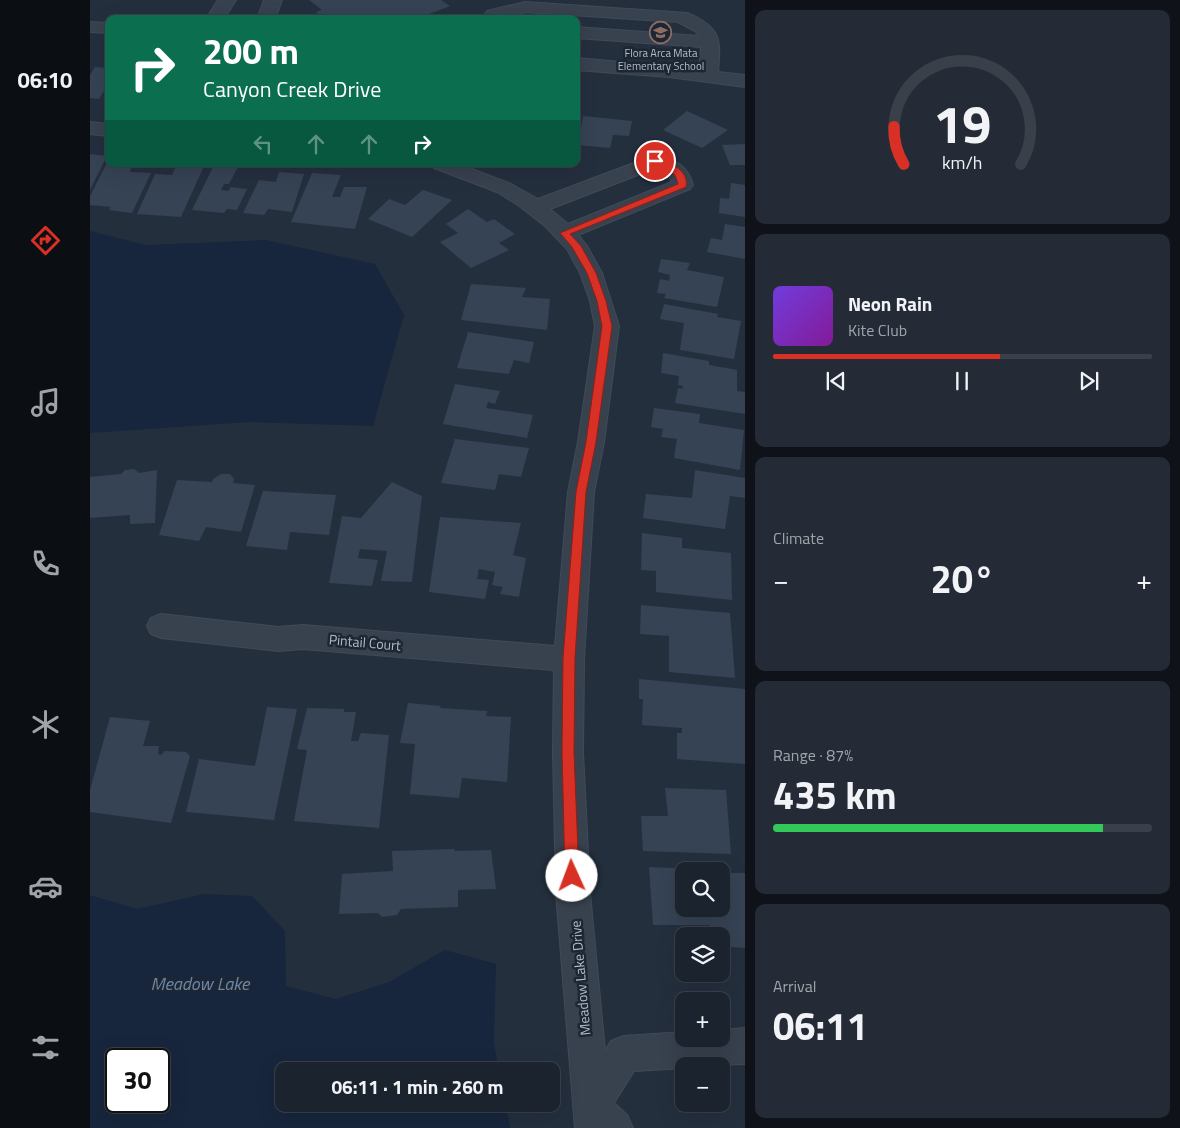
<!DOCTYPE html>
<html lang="en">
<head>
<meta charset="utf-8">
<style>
	:root { --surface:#1b232e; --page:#242b36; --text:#f1f3f6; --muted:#a0a4aa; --line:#39404a; --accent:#d93025 }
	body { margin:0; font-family:"Titillium Web",sans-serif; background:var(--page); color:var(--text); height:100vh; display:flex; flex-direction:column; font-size:19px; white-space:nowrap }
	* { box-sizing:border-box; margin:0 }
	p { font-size:16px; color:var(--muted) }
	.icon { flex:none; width:28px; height:28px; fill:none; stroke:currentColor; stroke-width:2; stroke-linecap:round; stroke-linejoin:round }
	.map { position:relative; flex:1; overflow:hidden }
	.panel { display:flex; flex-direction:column; gap:10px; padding:10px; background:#0f1319; width:435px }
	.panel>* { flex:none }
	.banner { position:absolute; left:15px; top:15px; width:475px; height:152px; border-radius:10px; box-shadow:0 5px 20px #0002,0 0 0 1px var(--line); background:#0b6e4f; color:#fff; overflow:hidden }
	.fabs { position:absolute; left:585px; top:862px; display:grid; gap:10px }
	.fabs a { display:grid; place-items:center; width:55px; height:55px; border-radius:10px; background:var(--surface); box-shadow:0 5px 20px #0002,0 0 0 1px var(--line); font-size:25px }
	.speed { position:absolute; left:15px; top:1048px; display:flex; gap:10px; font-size:25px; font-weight:700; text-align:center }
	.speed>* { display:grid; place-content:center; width:65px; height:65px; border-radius:50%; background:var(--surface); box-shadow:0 5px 20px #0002,0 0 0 1px var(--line); line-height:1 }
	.speed .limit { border:2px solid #111; border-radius:8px; background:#fff; color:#111 }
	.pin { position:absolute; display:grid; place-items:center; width:42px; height:42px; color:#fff; margin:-21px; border:2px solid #fff; border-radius:50%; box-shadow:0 1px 5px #0007 }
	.me { position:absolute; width:55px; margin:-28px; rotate:358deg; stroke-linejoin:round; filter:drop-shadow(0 0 4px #0008) }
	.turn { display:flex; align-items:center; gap:18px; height:105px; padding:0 15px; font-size:22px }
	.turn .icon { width:65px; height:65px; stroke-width:2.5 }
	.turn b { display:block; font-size:35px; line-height:42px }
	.lanes { display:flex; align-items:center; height:48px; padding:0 15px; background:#0003; justify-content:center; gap:25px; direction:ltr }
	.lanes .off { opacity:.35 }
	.big { font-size:38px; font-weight:700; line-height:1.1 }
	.panel .widget { flex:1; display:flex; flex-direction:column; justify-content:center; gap:8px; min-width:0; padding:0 18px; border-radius:10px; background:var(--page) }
	.panel .dial { align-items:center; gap:0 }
	.dial svg { height:130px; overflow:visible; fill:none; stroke:var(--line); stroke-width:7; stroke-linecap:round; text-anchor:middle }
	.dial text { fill:var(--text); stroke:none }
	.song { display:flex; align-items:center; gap:15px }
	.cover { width:60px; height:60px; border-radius:8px; background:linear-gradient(135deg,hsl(260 70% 55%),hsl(290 70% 35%)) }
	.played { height:5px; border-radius:2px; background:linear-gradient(90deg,var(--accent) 60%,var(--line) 60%) }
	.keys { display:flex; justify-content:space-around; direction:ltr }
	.heat { display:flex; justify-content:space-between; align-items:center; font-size:28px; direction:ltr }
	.charge { height:8px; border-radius:4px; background:linear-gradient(90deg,#34c759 87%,var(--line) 0) }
	.trip { position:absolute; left:185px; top:1062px; width:285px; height:50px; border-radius:10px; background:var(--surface); box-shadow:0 5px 20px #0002,0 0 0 1px var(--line); font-weight:700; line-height:50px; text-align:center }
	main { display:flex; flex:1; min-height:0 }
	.tabs { display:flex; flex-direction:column; width:90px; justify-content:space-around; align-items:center; background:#0b0e12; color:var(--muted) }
	.tabs .icon { width:35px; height:35px }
	.tabs .on { color:var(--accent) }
	.tabs b { font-size:22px; color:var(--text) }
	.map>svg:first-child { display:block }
	.water { fill:#17263c; fill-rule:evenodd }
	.building { fill:#364354 }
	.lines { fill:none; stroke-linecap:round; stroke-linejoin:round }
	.minor-casing { stroke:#414a57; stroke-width:2 }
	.minor { fill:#38414e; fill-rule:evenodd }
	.route { fill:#d93025; stroke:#8d1f18 }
	.labels { text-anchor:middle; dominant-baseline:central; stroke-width:5; stroke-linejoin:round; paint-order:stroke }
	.far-poi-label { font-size:11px; fill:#b4bcc9; stroke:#1d2633 }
	.street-label { font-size:14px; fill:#b4bcc9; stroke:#1d2633 }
	.near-water-label { font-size:18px; font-style:italic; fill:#6d86a8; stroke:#1d2633 }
</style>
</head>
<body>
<main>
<nav class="tabs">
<b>06:10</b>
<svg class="icon on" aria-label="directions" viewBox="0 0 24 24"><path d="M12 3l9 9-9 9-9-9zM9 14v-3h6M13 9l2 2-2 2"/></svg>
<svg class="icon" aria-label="music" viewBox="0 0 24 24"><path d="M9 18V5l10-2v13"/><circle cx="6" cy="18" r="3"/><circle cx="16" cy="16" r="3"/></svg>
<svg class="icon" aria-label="phone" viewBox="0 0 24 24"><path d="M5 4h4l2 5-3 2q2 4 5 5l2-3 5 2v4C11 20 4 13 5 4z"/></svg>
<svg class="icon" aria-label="climate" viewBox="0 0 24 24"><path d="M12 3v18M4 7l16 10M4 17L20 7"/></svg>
<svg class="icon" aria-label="car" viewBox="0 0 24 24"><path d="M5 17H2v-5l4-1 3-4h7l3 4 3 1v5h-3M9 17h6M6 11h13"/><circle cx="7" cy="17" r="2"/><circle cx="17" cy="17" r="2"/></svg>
<svg class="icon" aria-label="filters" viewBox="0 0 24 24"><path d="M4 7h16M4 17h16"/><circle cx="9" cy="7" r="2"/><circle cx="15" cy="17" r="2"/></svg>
</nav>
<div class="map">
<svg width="655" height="1128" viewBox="0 0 655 1128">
	<rect width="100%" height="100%" fill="#242f3e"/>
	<!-- water -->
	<path class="water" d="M0,231L56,245L176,240L285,264L314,315L283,426L160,422L0,433Z
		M114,894L162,896L195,931L196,986L246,999L299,982L355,950L406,964L404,1043L409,1071H194V1104H416L420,1128H0V895L47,909ZM26,1059H69V1101H26Z"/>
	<!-- building -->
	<path class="building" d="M219,0H351L360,6L326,19H288L285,17L279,19H252L248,16L234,19L226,12L232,10Z
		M5,67L19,68V88H16L9,99L0,98V75Z
		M597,111L638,130L612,148L573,130Z
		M493,116L542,121L539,136L523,135L520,148L488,145Z
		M655,144V165H640L632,145Z
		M0,154L17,156L0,190Z
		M19,159V164H43L40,172L61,173L42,213L19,210L21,207L0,205V196Z
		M87,164H115L91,217L47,214L65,174L82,175Z
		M124,165L148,167L139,184H134L131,190L138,191L141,187L157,189L147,210L137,209L134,213L102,210Z
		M189,172L214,174L202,212L178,209L174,215L153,213L169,180L186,182Z
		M222,173L251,175L242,197H250L254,187H277L265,229L201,222Z
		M641,183L655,185V217L629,213L630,198L639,199Z
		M333,190L362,200L322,237L278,219L299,199L315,205Z
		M378,209L397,222L404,219L425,234L409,243L419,250L381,268L350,242L368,233L356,224Z
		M635,224L655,227V259L617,252L621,238L632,240Z
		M571,259L600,263L597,270L634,277L627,307L574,298L576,294L567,293L570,279L579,281L580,275L568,272Z
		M381,284L436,288L432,297L460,299L457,330L371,320Z
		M574,304L628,314L627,317L651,321L644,359L590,350L594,323L570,319Z
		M378,332L444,342L439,363L424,360L419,374L367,368Z
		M573,353L619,361V365L647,370V391L655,392V414L585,403L588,388L592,389L593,386L588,385L589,376L571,373Z
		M365,384L410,391L405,404L398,402L396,408L443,415L437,438L353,424Z
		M564,408L610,414L609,423L654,430L650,470L584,458L587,439L571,437L573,429L561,427Z
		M365,439L439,448L431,477L409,474L405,490L351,483Z
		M44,469L49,473L67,470L65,523L40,524V515L0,518V477L31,474L35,470Z
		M605,470L655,478V498L640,496L635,529L553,518L556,494L602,498Z
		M131,474H140L144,479L143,483L165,485L151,532L116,527L109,541L69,535L87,480L122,482L123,479Z
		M302,482L332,496L322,582L291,581L297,551L270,549L268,558L288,560L282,586L239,583L252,516L271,518Z
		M173,491L246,495L239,535L200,532L197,550L156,546Z
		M350,517L431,523L423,555L436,558L429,597L410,594L413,587L402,585L405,572L389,569L387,579L399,580L395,599L339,592Z
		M552,533L592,538V548L641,553L642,600L566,592V571L551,570Z
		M551,605L640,613L645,678L579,672V636L550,634Z
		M549,679L655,689V764L587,759V733H592V728L552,725L553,699H549Z
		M318,703L351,706L350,708L397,711L396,716L421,717L417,782L372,778L369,798L320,794L325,744L310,743Z
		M177,707L207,709L184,820L96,812L109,759L165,766Z
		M217,708L254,709V712H266L261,741H268L271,733L299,735L289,828L204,821L217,750L207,749Z
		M20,717L60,721L53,746H69L68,754L71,755L75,751L96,752L100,756L81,823L0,812V790Z
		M575,788L636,790L641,854L553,851L551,816H578Z
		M364,849L365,851L401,850L406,889L368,890V907L311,909L307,915L292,917L288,913L249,914L252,874L303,871L302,851Z
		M559,867L605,869V871H594V909H631V873H655V948L631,946V936H621L620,925H563Z"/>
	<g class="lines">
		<defs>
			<path id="minor" d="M128,0H146L134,19H116Z
				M174,0H192L185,19H167Z
				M435,2L597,13C631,27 631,39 628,72L655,75V87L579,77L486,70V58L609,69L611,47L486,38V27L609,36L605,31L588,22L435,12L410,19H392L397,11Z
				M0,22L19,23V33L0,32Z
				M0,122L19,124V136L0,134Z
				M565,155C584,159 598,165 603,185L600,189L488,235L497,246L512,273L529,326L514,442L504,492L494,659L493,752L500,893L515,1051L521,1041L534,1036L594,1032V1039H631V1030L655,1028V1064L594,1066V1068L544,1071L524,1103L537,1115L543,1128H485L466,893L463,752L464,670L213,649L188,651L71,638L61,634L57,626L61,618L71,614L188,627L213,625L465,646L478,492L488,442L505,326L500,301L490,273L477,249L455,226L428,205L407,192L344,168L341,164H369L421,184L448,199ZM566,168L579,176L582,182L478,224L460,209Z"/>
		</defs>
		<!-- minor casing -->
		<use href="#minor" class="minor-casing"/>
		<!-- minor -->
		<use href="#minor" class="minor"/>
	</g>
	<!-- route -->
	<path class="route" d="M562,159C577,158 600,171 596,187L480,234L491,246L506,273L516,301L522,326L506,442L496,492L485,658L484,752L489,876L487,880L482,882L477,880L475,876L472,752L473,658L486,492L496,442L512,326L507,301L497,273L482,247L470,233L588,184C586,170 574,168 562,163Z"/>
	<!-- icons -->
	<defs>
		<symbol id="school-ring" viewBox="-11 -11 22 22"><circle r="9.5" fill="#1d2633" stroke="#8d6e63" stroke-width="1.5"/><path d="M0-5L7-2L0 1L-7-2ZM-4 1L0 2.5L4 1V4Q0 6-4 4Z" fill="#8d6e63"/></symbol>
	</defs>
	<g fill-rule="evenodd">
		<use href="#school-ring" x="558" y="20" width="25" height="25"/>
	</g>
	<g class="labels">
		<!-- far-poi labels -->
		<g class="far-poi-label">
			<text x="571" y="53">Flora Arca Mata<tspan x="571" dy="13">Elementary School</tspan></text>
		</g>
		<!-- street labels -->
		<g class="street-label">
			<text transform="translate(275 642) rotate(5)">Pintail Court</text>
			<text transform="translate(490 978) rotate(-95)">Meadow Lake Drive</text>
		</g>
		<!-- near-water labels -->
		<g class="near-water-label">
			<text x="110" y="983">Meadow Lake</text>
		</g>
	</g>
</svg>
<div class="fabs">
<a><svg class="icon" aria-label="search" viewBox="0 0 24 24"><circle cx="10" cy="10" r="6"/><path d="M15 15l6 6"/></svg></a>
<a><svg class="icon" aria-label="layers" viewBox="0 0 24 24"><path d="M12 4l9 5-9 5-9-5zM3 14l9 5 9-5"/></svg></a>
<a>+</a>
<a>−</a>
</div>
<div class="speed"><div class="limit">30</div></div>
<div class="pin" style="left:565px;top:161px;background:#d93025"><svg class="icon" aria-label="arrive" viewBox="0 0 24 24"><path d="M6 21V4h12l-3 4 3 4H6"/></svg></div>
<svg class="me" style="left:482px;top:876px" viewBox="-20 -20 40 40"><circle r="19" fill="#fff"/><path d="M0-13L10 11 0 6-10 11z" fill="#d93025"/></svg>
<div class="trip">06:11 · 1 min · 260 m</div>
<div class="banner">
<div class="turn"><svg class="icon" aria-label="right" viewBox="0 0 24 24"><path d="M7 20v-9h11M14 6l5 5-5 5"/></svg><div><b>200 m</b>Canyon Creek Drive</div></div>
<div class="lanes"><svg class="icon off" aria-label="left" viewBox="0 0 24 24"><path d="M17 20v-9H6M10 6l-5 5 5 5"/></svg><svg class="icon off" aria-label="ahead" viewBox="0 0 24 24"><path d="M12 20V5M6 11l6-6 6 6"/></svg><svg class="icon off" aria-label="ahead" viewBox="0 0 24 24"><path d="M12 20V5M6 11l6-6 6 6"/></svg><svg class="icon" aria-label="right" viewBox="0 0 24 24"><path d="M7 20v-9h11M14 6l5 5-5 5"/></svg></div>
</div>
</div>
<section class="panel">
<div class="widget dial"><svg viewBox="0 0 100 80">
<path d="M14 69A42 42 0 1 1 86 69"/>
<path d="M14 69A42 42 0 0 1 8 46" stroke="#d93025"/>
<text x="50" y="56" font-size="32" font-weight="700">19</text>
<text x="50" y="72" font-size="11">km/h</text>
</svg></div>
<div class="widget">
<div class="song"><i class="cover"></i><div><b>Neon Rain</b><p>Kite Club</p></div></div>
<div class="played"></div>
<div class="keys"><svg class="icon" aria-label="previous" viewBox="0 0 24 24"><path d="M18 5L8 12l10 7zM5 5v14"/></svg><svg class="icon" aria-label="pause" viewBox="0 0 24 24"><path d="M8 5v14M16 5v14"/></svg><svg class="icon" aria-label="next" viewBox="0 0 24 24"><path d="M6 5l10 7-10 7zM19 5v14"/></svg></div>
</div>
<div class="widget"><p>Climate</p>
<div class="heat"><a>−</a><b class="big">20°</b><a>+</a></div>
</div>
<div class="widget"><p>Range · 87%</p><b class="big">435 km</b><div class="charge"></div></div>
<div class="widget"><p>Arrival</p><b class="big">06:11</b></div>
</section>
</main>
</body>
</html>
